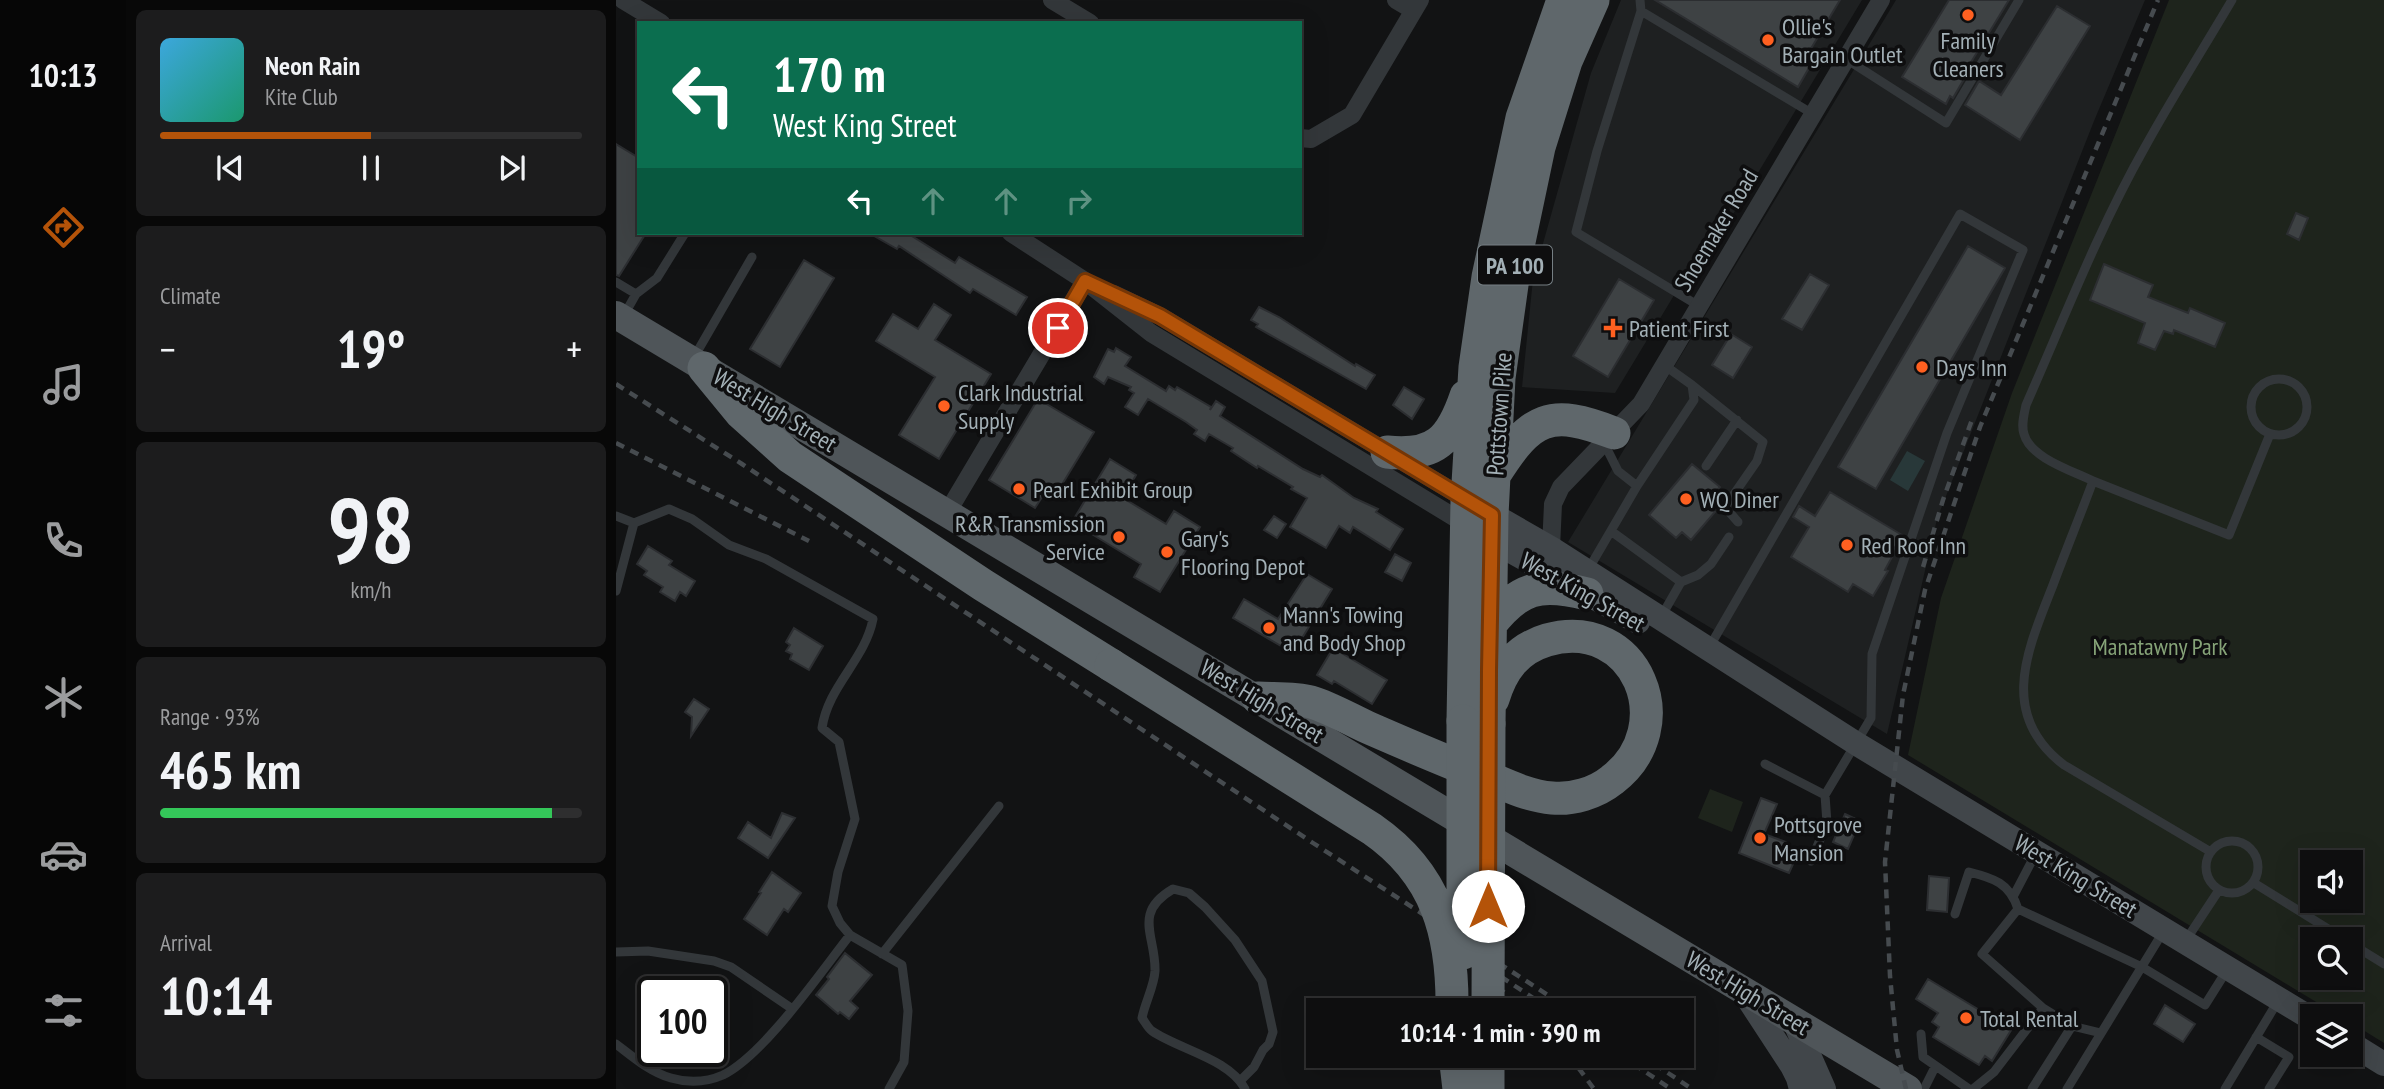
<!DOCTYPE html>
<html lang="en">
<head>
<meta charset="utf-8">
<style>
	:root { --surface:#0e0e0f; --page:#1c1c1d; --text:#f1f3f6; --muted:#9b9c9e; --line:#2e2e2f; --accent:#b45309 }
	body { margin:0; font-family:"PT Sans Narrow",sans-serif; background:var(--page); color:var(--text); height:100vh; display:flex; flex-direction:column; font-size:26px; white-space:nowrap }
	* { box-sizing:border-box; margin:0 }
	p { font-size:23px; color:var(--muted) }
	.icon { flex:none; width:38px; height:38px; fill:none; stroke:currentColor; stroke-width:2; stroke-linecap:round; stroke-linejoin:round }
	.map { position:relative; flex:1; overflow:hidden }
	.panel { display:flex; flex-direction:column; gap:10px; padding:10px; background:#080808; width:490px }
	.panel>* { flex:none }
	.guide { position:absolute; left:21px; top:21px; width:665px; height:214px; border-radius:0px; box-shadow:0 7px 28px #0002,0 0 0 2px var(--line); background:#0b6e4f; color:#fff; overflow:hidden }
	.fabs { position:absolute; left:1684px; top:850px; display:grid; gap:14px }
	.fabs a { display:grid; place-items:center; width:63px; height:63px; border-radius:0px; background:var(--surface); box-shadow:0 7px 28px #0002,0 0 0 2px var(--line); font-size:35px }
	.speed { position:absolute; left:21px; top:976px; display:flex; gap:14px; font-size:35px; font-weight:700; text-align:center }
	.speed>* { display:grid; place-content:center; width:91px; height:91px; border-radius:50%; background:var(--surface); box-shadow:0 7px 28px #0002,0 0 0 2px var(--line); line-height:1 }
	.speed .limit { border:4px solid #111; border-radius:10px; background:#fff; color:#111 }
	.pin { position:absolute; display:grid; place-items:center; width:60px; height:60px; color:#fff; margin:-30px; border:4px solid #fff; border-radius:50%; box-shadow:0 2px 7px #0007 }
	.me { position:absolute; width:77px; margin:-38px; rotate:0deg; stroke-linejoin:round; filter:drop-shadow(0 0 5px #0008) }
	.turn { display:flex; align-items:center; gap:24px; height:147px; padding:0 21px; font-size:32px }
	.turn .icon { width:91px; height:91px; stroke-width:2.5 }
	.turn b { display:block; font-size:49px; line-height:60px }
	.lanes { display:flex; align-items:center; height:66px; padding:0 21px; background:#0003; justify-content:center; gap:35px; direction:ltr }
	.lanes .off { opacity:.35 }
	.big { font-size:52px; font-weight:700; line-height:1.1 }
	.panel .widget { flex:1; display:flex; flex-direction:column; justify-content:center; gap:10px; min-width:0; padding:0 24px; border-radius:10px; background:var(--page) }
	.panel .dial { align-items:center; gap:0 }
	.dial b { font-size:91px; line-height:1 }
	.song { display:flex; align-items:center; gap:21px }
	.cover { width:84px; height:84px; border-radius:10px; background:linear-gradient(135deg,hsl(200 70% 55%),hsl(160 70% 35%)) }
	.played { height:7px; border-radius:4px; background:linear-gradient(90deg,var(--accent) 50%,var(--line) 50%) }
	.keys { display:flex; justify-content:space-around; direction:ltr }
	.heat { display:flex; justify-content:space-between; align-items:center; font-size:38px; direction:ltr }
	.charge { height:10px; border-radius:5px; background:linear-gradient(90deg,#34c759 93%,var(--line) 0) }
	.trip { position:absolute; left:690px; top:998px; width:388px; height:70px; border-radius:0px; background:var(--surface); box-shadow:0 7px 28px #0002,0 0 0 2px var(--line); font-weight:700; line-height:70px; text-align:center }
	main { display:flex; flex:1; min-height:0 }
	.dock { display:flex; flex-direction:column; width:126px; justify-content:space-around; align-items:center; background:#060606; color:var(--muted) }
	.dock .icon { width:49px; height:49px }
	.dock .current { color:var(--accent) }
	.dock b { font-size:32px; color:var(--text) }
	.map>svg:first-child { display:block }
	.built { fill:#1e2021 }
	.green { fill:#1e241c; fill-rule:evenodd }
	.water { fill:#283839 }
	.building { fill:#3e4244; stroke:#2c2e31; stroke-width:2 }
	.lines { fill:none; stroke-linecap:round; stroke-linejoin:round }
	.lane { stroke:#33373a; stroke-width:9 }
	.street { stroke:#33373a; stroke-width:18 }
	.secondary { stroke:#41464a; stroke-width:24 }
	.primary { stroke:#4f5559; stroke-width:28 }
	.highway { stroke:#5f676b; stroke-width:33 }
	.rail { stroke:#464b4f; stroke-width:4.5; stroke-dasharray:9 7; stroke-linecap:butt }
	.highway-bridge { stroke:#5f676b; stroke-width:33 }
	.route-casing { stroke:#753606; stroke-width:18 }
	.route { stroke:#b45309; stroke-width:12 }
	.poi-dot { fill:#ff6020; stroke:#0e0e0f; stroke-width:2.5 }
	.labels { text-anchor:middle; dominant-baseline:central; stroke-width:7; stroke-linejoin:round; paint-order:stroke }
	.shield { fill:#0e0e0f; stroke:#767f84; stroke-width:2 }
	.shield-label { font-size:23px; font-weight:bold; fill:#a3b0b6 }
	.poi-label { font-size:24px; fill:#a3b0b6; stroke:#0e0e0f; text-anchor:start }
	.street-label { font-size:24px; fill:#a3b0b6; stroke:#0e0e0f }
	.park-label { font-size:24px; fill:#86a378; stroke:#0e0e0f }
</style>
</head>
<body>
<main>
<nav class="dock">
<b>10:13</b>
<svg class="icon current" aria-label="directions" viewBox="0 0 24 24"><path d="M12 3l9 9-9 9-9-9zM9 14v-3h6M13 9l2 2-2 2"/></svg>
<svg class="icon" aria-label="music" viewBox="0 0 24 24"><path d="M9 18V5l10-2v13"/><circle cx="6" cy="18" r="3"/><circle cx="16" cy="16" r="3"/></svg>
<svg class="icon" aria-label="phone" viewBox="0 0 24 24"><path d="M5 4h4l2 5-3 2q2 4 5 5l2-3 5 2v4C11 20 4 13 5 4z"/></svg>
<svg class="icon" aria-label="climate" viewBox="0 0 24 24"><path d="M12 3v18M4 7l16 10M4 17L20 7"/></svg>
<svg class="icon" aria-label="car" viewBox="0 0 24 24"><path d="M5 17H2v-5l4-1 3-4h7l3 4 3 1v5h-3M9 17h6M6 11h13"/><circle cx="7" cy="17" r="2"/><circle cx="17" cy="17" r="2"/></svg>
<svg class="icon" aria-label="filters" viewBox="0 0 24 24"><path d="M4 7h16M4 17h16"/><circle cx="9" cy="7" r="2"/><circle cx="15" cy="17" r="2"/></svg>
</nav>
<section class="panel">
<div class="widget">
<div class="song"><i class="cover"></i><div><b>Neon Rain</b><p>Kite Club</p></div></div>
<div class="played"></div>
<div class="keys"><svg class="icon" aria-label="previous" viewBox="0 0 24 24"><path d="M18 5L8 12l10 7zM5 5v14"/></svg><svg class="icon" aria-label="pause" viewBox="0 0 24 24"><path d="M8 5v14M16 5v14"/></svg><svg class="icon" aria-label="next" viewBox="0 0 24 24"><path d="M6 5l10 7-10 7zM19 5v14"/></svg></div>
</div>
<div class="widget"><p>Climate</p>
<div class="heat"><a>−</a><b class="big">19°</b><a>+</a></div>
</div>
<div class="widget dial"><b>98</b><p>km/h</p></div>
<div class="widget"><p>Range · 93%</p><b class="big">465 km</b><div class="charge"></div></div>
<div class="widget"><p>Arrival</p><b class="big">10:14</b></div>
</section>
<div class="map">
<svg width="1768" height="1089" viewBox="0 0 1768 1089">
	<rect width="100%" height="100%" fill="#121314"/>
	<!-- built -->
	<path class="built" d="M1005,0H1246L1090,259L1060,292L999,393L906,387L917,279L975,73Z
		M1280,0H1529L1478,121L1321,519L1271,734L952,542Z"/>
	<!-- green -->
	<path class="green" d="M1553,0H1768V1043L1734,1022V1017H1725L1292,755L1325,598L1396,393ZM1696,863H1734V901H1696ZM1696,940H1734V978H1696Z
		M1094,789L1127,802L1116,832L1082,818Z"/>
	<!-- water -->
	<path class="water" d="M1291,451L1309,461L1292,491L1274,480Z"/>
	<!-- building -->
	<path class="building" d="M1039,0H1224L1190,57L1197,61L1182,87Z
		M1333,0H1393L1349,72L1351,74L1337,98L1334,96L1330,104L1286,77Z
		M1441,6L1474,26L1404,140L1349,105L1363,81L1385,95Z
		M0,144L23,158V233H30L3,276L0,275Z
		M1680,213L1692,218L1683,240L1671,234Z
		M253,233H291L339,263L343,257L411,297L400,315L357,289L354,293L283,246L281,249Z
		M1352,246L1389,268L1260,489L1222,467Z
		M188,260L218,278L164,367L134,349Z
		M1488,264L1537,285L1532,297L1572,313L1574,308L1609,323L1599,347L1558,330L1557,334L1548,331L1539,350L1522,343L1529,323L1474,300Z
		M1194,274L1213,285L1186,330L1166,319Z
		M1003,279L1038,300L992,377L957,356Z
		M318,304L335,315L319,340L375,374L323,459L283,435L319,377L260,341L277,314L302,329Z
		M643,307L663,317L739,366L740,364L759,375L750,389L640,327L642,324L635,320Z
		M1115,334L1136,347L1117,378L1096,365Z
		M500,348L515,357L509,366L550,391L553,386L559,390L561,387L595,407L594,410L600,401L609,407L604,416L687,469L704,477L706,475L738,498L762,509L760,512L787,529L774,550L737,527L734,533L723,526L710,548L674,527L691,498L675,489L677,487L642,466L641,468L615,451L617,448L593,434L589,441L578,434L581,430L570,422L532,399L522,415L509,407L518,393L513,390L515,387L492,377L488,384L478,377L492,349L498,352Z
		M788,387L808,399L796,419L777,405Z
		M422,399L478,432L439,496L430,491L419,508L373,480Z
		M494,459L520,475L507,498L550,524L558,511L584,527L544,592L518,577L525,564L456,522Z
		M1076,464L1104,487L1089,504L1099,512L1075,540L1066,532L1060,538L1033,515Z
		M1214,492L1286,535L1274,556L1276,557L1269,570L1272,571L1257,596L1237,584L1232,592L1175,557L1193,527L1177,517L1183,506L1199,516Z
		M658,516L670,524L661,538L648,530Z
		M32,546L56,561L53,565L79,581L70,596L64,592L59,601L44,592L47,587L28,575L31,571L21,564Z
		M779,554L795,563L786,581L769,572Z
		M691,574L716,589L677,653L617,618L628,599L662,619Z
		M178,628L207,646L193,670L174,659L176,654L170,651L174,645L170,642Z
		M717,648L771,680L756,704L718,681L716,684L701,675Z
		M78,699L93,709L75,736L76,717L69,712Z
		M1145,798L1161,804L1148,834L1170,842L1168,848L1182,853L1173,873L1123,853Z
		M166,813L179,818L152,858L122,838L132,822L155,838Z
		M1229,814L1244,821L1232,849L1217,842Z
		M156,872L185,893L172,912L168,909L151,935L128,919L145,893L143,892Z
		M1313,876L1333,878L1331,912L1311,910Z
		M229,953L256,975L234,1001L242,1008L233,1019L224,1012L222,1014L200,995L213,979L211,977Z
		M1312,979L1370,1014L1372,1012L1397,1027L1376,1061L1369,1056L1363,1065L1317,1037L1323,1027L1316,1022L1322,1013L1300,999Z
		M1549,1005L1579,1024L1567,1042L1538,1024Z"/>
	<g class="lines">
		<!-- lane -->
		<path class="lane" d="M1024,0L1025,11
			M1230,59L1330,123L1403,0
			M0,282L20,294
			M1083,306L960,232L981,151L1025,11L1197,114
			M7,317L20,294L41,278L69,233
			M77,359L136,257
			M1635 407a28 28 0 1 1 56 0a28 28 0 1 1-56 0Z
			M1076,385L1147,442L1141,461L1109,507L1122,522
			M988,443L1002,471L1021,486
			M1090,466L1121,420
			M1477,481L1613,535L1654,434
			M0,516L18,523
			M995,531L1065,582
			M972,570L1021,486L1078,400L1076,385L1048,365
			M0,591L18,523L53,509L76,519L113,545L150,559L257,619C249,660 212,686 206,728L223,742L239,819L222,872L216,906L224,923L234,935L286,965L292,1011L288,1062L273,1089
			M1045,617L1065,582L1082,575L1095,564L1113,537
			M1094,646L1344,214L1407,250L1331,433L1256,654L1255,718L1209,795L1211,823L1195,861
			M1149,764L1209,795
			M1590 867a26 26 0 1 1 52 0a26 26 0 1 1-52 0Z
			M1595,852L1448,765C1381,714 1412,649 1437,585C1450,550 1464,516 1477,481C1457,471 1414,458 1408,434C1405,425 1408,415 1410,405C1448,319 1482,230 1529,147C1556,98 1587,49 1616,0
			M1638,883L1730,940
			M1398,895L1420,853
			M1339,914L1353,872C1377,878 1394,883 1402,909
			M1570,940L1603,890
			M1734,943L1768,964
			M0,952L32,951L98,961L115,967L175,1008
			M266,954L383,806
			M1427,1008L1456,1026L1485,1033
			M1305,1034L1307,1057L1353,1089
			M1640,1037L1673,1057L1653,1089
			M0,1044C17,1057 34,1072 55,1078C72,1083 91,1082 107,1075C148,1055 204,973 234,935
			M625,1080L638,1067L647,1050L653,1044L657,1032L646,981L619,940L589,907L573,893L557,889C516,913 540,936 539,971C538,987 529,1002 526,1018C529,1022 532,1028 536,1031C562,1049 614,1059 629,1089
			M1308,1089L1319,1067
			M1357,1089L1378,1072L1427,1008L1366,954L1402,909L1526,967L1589,1005L1611,970
			M1416,1089L1456,1026
			M1451,1089L1547,932
			M1609,1089L1662,1001"/>
		<!-- street -->
		<path class="street" d="M7,0L45,23
			M436,0L474,23
			M780,0L797,10
			M684,138L695,139L736,115L804,0
			M395,233L469,281L535,333L851,525
			M498,294L544,316L851,500
			M331,513L469,281
			M935,548L937,504L945,487L1025,404L1265,0"/>
		<!-- secondary -->
		<path class="secondary" d="M865,508L938,550L1241,744L1696,1019
			M864,534L1022,622
			M1127,991L1176,1066L1182,1078L1185,1089
			M1178,1021L1208,1089
			M1734,1043L1768,1064"/>
		<!-- primary -->
		<path class="primary" d="M0,315L1292,1089"/>
		<!-- highway -->
		<path class="highway" d="M88,368L125,413L174,457L367,585L495,665
			M771,452C819,457 835,440 850,396
			M879,474C915,417 934,408 998,433
			M873,626C903,587 924,582 971,594
			M642,698C659,699 679,698 695,702C715,708 735,720 753,728C792,745 831,762 871,777C892,786 913,796 936,798C956,800 980,793 996,780C1066,727 1021,615 931,640C901,649 886,669 877,699
			M847,721L851,500L859,367L872,277L906,118L947,0
			M873,724L876,515L883,378L900,256L923,147L950,61L977,0
			M839,1055L843,1089
			M872,1055V1089"/>
		<!-- rail -->
		<path class="rail" d="M0,384L126,464L697,843L955,1010
			M0,443L193,541
			M1307,567L1327,500L1357,417
			M845,950L935,1010
			M870,975L906,1010
			M953,1055L978,1089
			M1004,1055L1055,1089
			M1025,1055L1076,1089
			M1290,1089L1281,1050L1274,976L1269,862L1287,695L1309,590L1364,427L1542,0"/>
		<!-- highway-bridge -->
		<path class="highway-bridge" d="M495,665L756,829C821,874 837,934 836,1010
			M847,953V721
			M872,1010L873,724"/>
	</g>
	<g class="lines">
		<defs>
			<path id="route" d="M442,328L469,281L544,316L876,515L873,670L872,906"/>
		</defs>
		<!-- route casing -->
		<use href="#route" class="route-casing"/>
		<!-- route -->
		<use href="#route" class="route"/>
	</g>
	<!-- markers -->
	<g class="poi-dot">
		<circle cx="1352" cy="15" r="7"/>
		<circle cx="1152" cy="40" r="7"/>
		<path d="M993.5 317.5h7v7h7v7h-7v7h-7v-7h-7v-7h7z"/>
		<circle cx="1306" cy="367" r="7"/>
		<circle cx="328" cy="406" r="7"/>
		<circle cx="403" cy="489" r="7"/>
		<circle cx="1070" cy="499" r="7"/>
		<circle cx="503" cy="537" r="7"/>
		<circle cx="1231" cy="545" r="7"/>
		<circle cx="551" cy="552" r="7"/>
		<circle cx="653" cy="628" r="7"/>
		<circle cx="1144" cy="838" r="7"/>
		<circle cx="1350" cy="1018" r="7"/>
	</g>
	<g class="labels">
		<!-- shield labels -->
		<rect class="shield" x="862" y="245.5" width="74" height="39" rx="5"/>
		<g class="shield-label">
			<text x="899" y="265">PA 100</text>
		</g>
		<!-- poi labels -->
		<g class="poi-label">
			<text x="1166" y="26">Ollie's<tspan x="1166" dy="28">Bargain Outlet</tspan></text>
			<text x="1352" y="40" text-anchor="middle">Family<tspan x="1352" dy="28">Cleaners</tspan></text>
			<text x="1013" y="328">Patient First</text>
			<text x="1320" y="367">Days Inn</text>
			<text x="342" y="392">Clark Industrial<tspan x="342" dy="28">Supply</tspan></text>
			<text x="417" y="489">Pearl Exhibit Group</text>
			<text x="1084" y="499">WQ Diner</text>
			<text x="489" y="523" text-anchor="end">R&amp;R Transmission<tspan x="489" dy="28">Service</tspan></text>
			<text x="565" y="538">Gary's<tspan x="565" dy="28">Flooring Depot</tspan></text>
			<text x="1245" y="545">Red Roof Inn</text>
			<text x="667" y="614">Mann's Towing<tspan x="667" dy="28">and Body Shop</tspan></text>
			<text x="1158" y="824">Pottsgrove<tspan x="1158" dy="28">Mansion</tspan></text>
			<text x="1364" y="1018">Total Rental</text>
		</g>
		<!-- street labels -->
		<g class="street-label">
			<text transform="translate(1100 230) rotate(-59)">Shoemaker Road</text>
			<text transform="translate(159 410) rotate(31)">West High Street</text>
			<text transform="translate(883 414) rotate(-86)">Pottstown Pike</text>
			<text transform="translate(967 592) rotate(29)">West King Street</text>
			<text transform="translate(646 701) rotate(31)">West High Street</text>
			<text transform="translate(1460 876) rotate(31)">West King Street</text>
			<text transform="translate(1132 993) rotate(31)">West High Street</text>
		</g>
		<!-- park labels -->
		<g class="park-label">
			<text x="1544" y="646">Manatawny Park</text>
		</g>
	</g>
</svg>
<div class="fabs">
<a><svg class="icon" aria-label="sound" viewBox="0 0 24 24"><path d="M4 9h4l5-4v14l-5-4H4zM17 9q2 3 0 6"/></svg></a>
<a><svg class="icon" aria-label="search" viewBox="0 0 24 24"><circle cx="10" cy="10" r="6"/><path d="M15 15l6 6"/></svg></a>
<a><svg class="icon" aria-label="layers" viewBox="0 0 24 24"><path d="M12 4l9 5-9 5-9-5zM3 14l9 5 9-5"/></svg></a>
</div>
<div class="speed"><div class="limit">100</div></div>
<div class="pin" style="left:442px;top:328px;background:#d93025"><svg class="icon" aria-label="arrive" viewBox="0 0 24 24"><path d="M6 21V4h12l-3 4 3 4H6"/></svg></div>
<svg class="me" style="left:872px;top:906px" viewBox="-20 -20 40 40"><circle r="19" fill="#fff"/><path d="M0-13L10 11 0 6-10 11z" fill="#b45309"/></svg>
<div class="trip">10:14 · 1 min · 390 m</div>
<div class="guide">
<div class="turn"><svg class="icon" aria-label="left" viewBox="0 0 24 24"><path d="M17 20v-9H6M10 6l-5 5 5 5"/></svg><div><b>170 m</b>West King Street</div></div>
<div class="lanes"><svg class="icon" aria-label="left" viewBox="0 0 24 24"><path d="M17 20v-9H6M10 6l-5 5 5 5"/></svg><svg class="icon off" aria-label="ahead" viewBox="0 0 24 24"><path d="M12 20V5M6 11l6-6 6 6"/></svg><svg class="icon off" aria-label="ahead" viewBox="0 0 24 24"><path d="M12 20V5M6 11l6-6 6 6"/></svg><svg class="icon off" aria-label="right" viewBox="0 0 24 24"><path d="M7 20v-9h11M14 6l5 5-5 5"/></svg></div>
</div>
</div>
</main>
</body>
</html>
